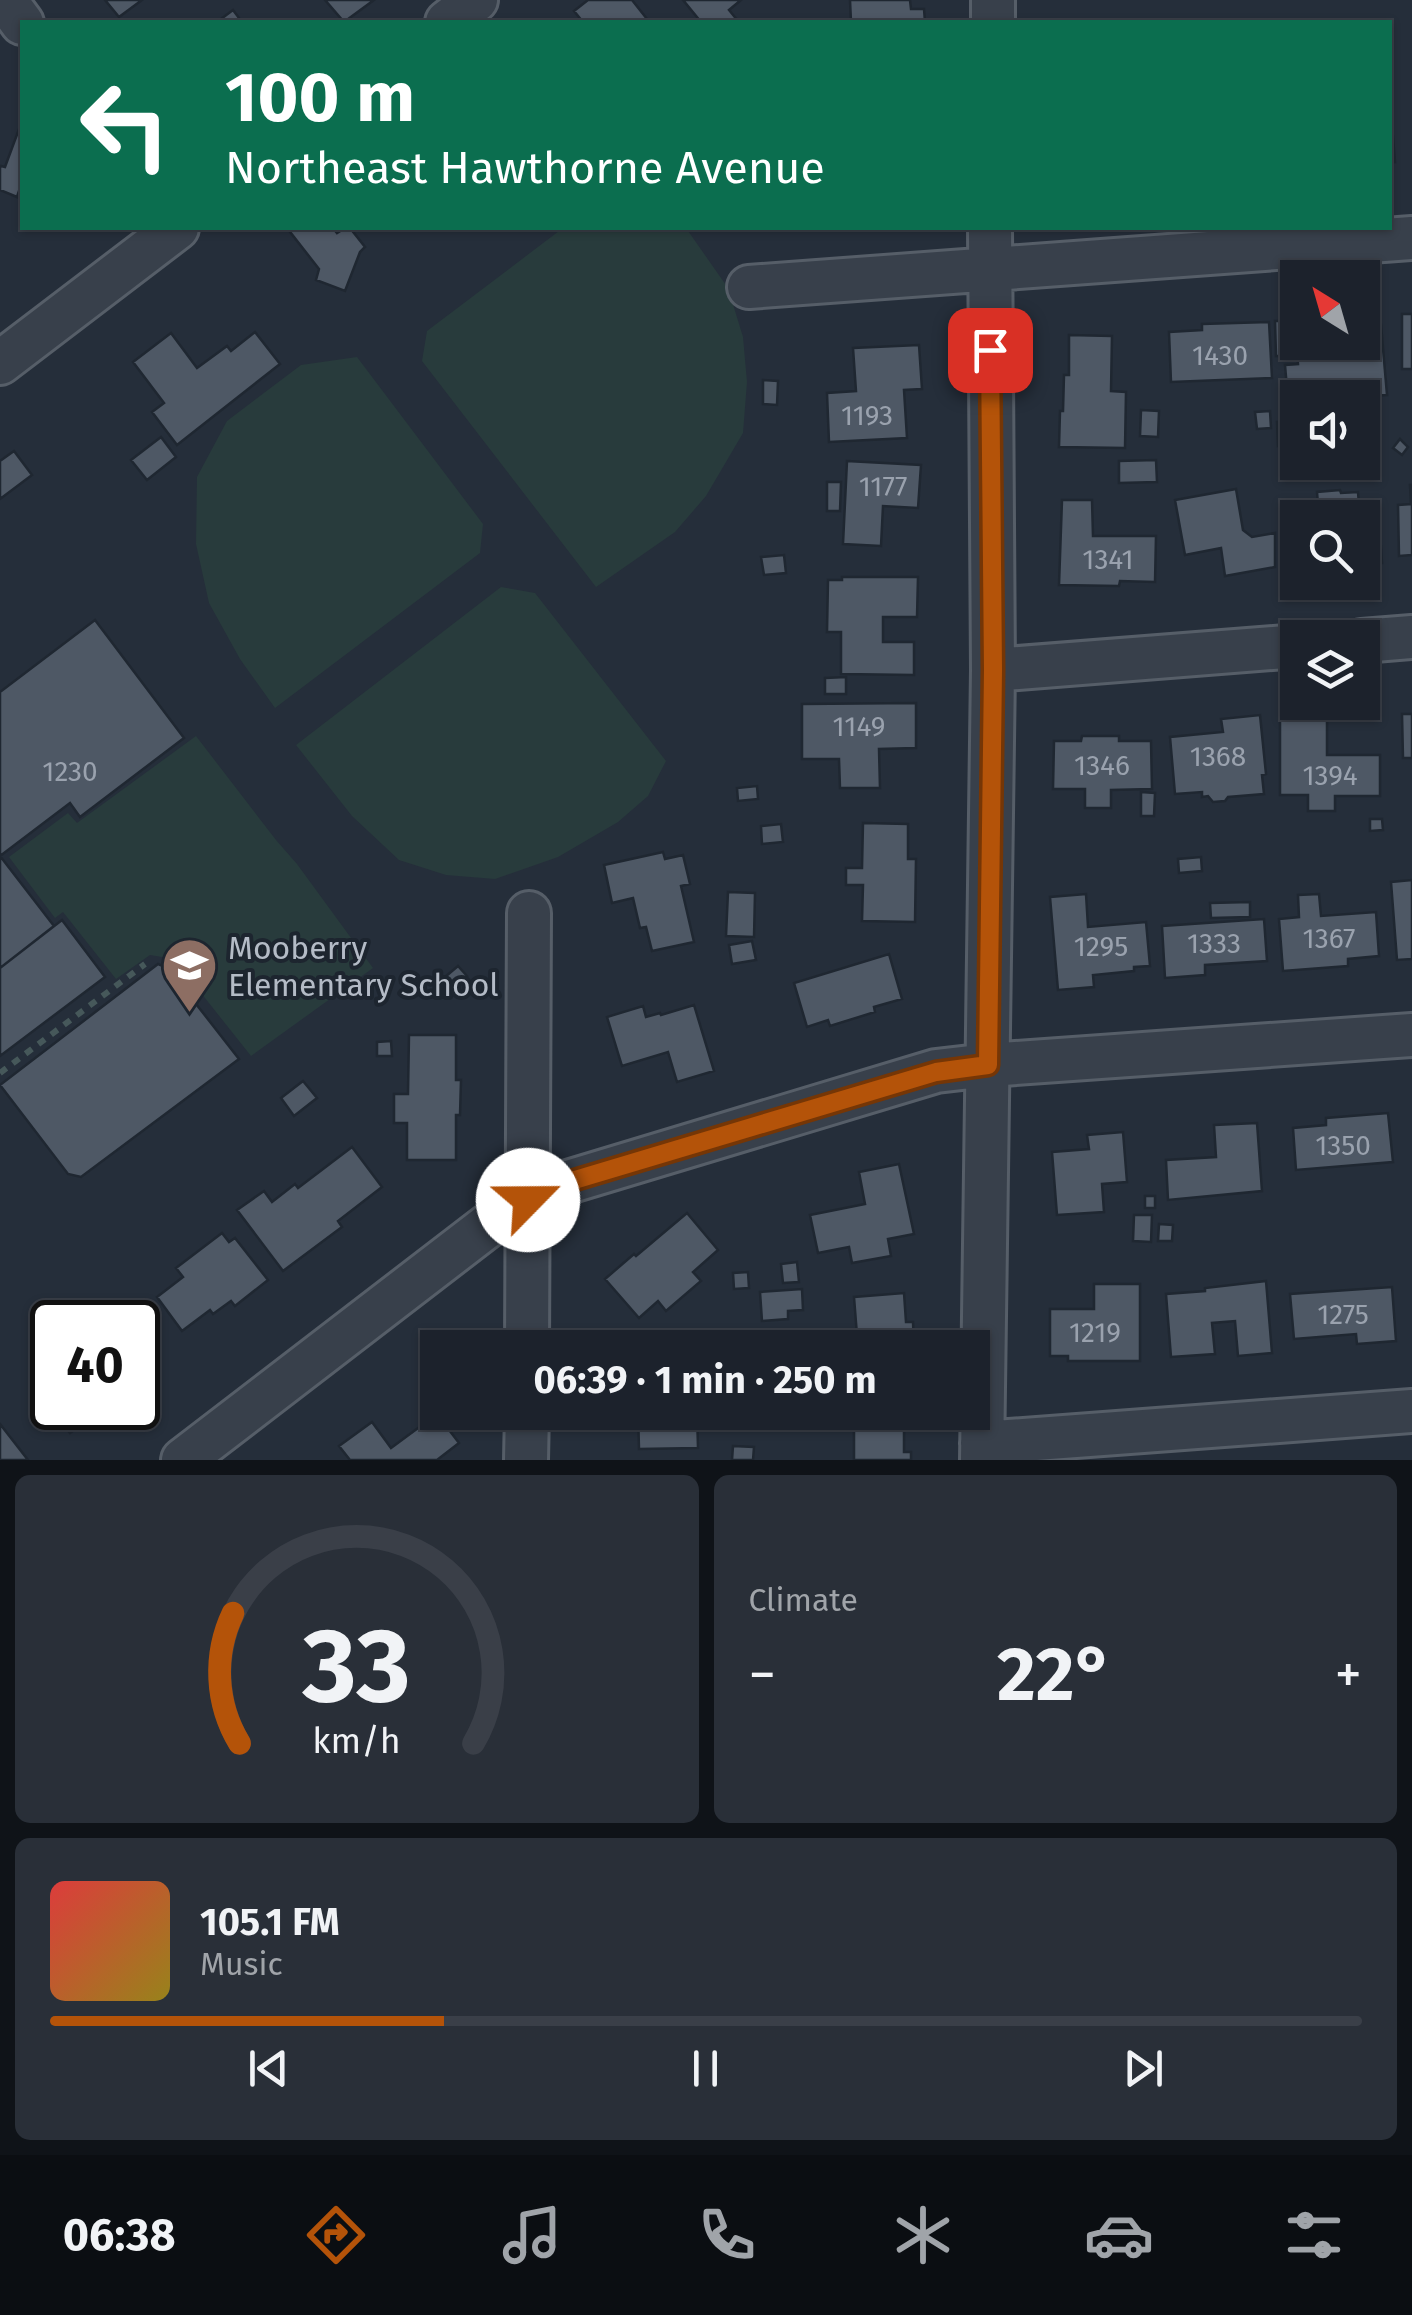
<!DOCTYPE html>
<html lang="en">
<head>
<meta charset="utf-8">
<style>
	:root { --surface:#1c222c; --page:#292f38; --text:#f1f3f6; --muted:#a0a4a9; --line:#3a3f48; --accent:#b45309 }
	body { margin:0; font-family:"Fira Sans",sans-serif; background:var(--page); color:var(--text); height:100vh; display:flex; flex-direction:column; font-size:38px; white-space:nowrap }
	* { box-sizing:border-box; margin:0 }
	p { font-size:32px; color:var(--muted) }
	.icon { flex:none; width:55px; height:55px; fill:none; stroke:currentColor; stroke-width:2; stroke-linecap:round; stroke-linejoin:round }
	.map { position:relative; height:1460px; overflow:hidden }
	.panel { display:flex; flex-direction:column; gap:15px; padding:15px; background:#0f1318; flex:1 }
	.panel>* { flex:none }
	.banner { position:absolute; left:20px; top:20px; width:1372px; height:210px; border-radius:0px; box-shadow:0 2px 8px #0004,0 0 0 2px var(--line); background:#0b6e4f; color:#fff; overflow:hidden }
	.needle { width:65px; rotate:323deg }
	.buttons { position:absolute; left:1280px; top:260px; display:grid; gap:20px }
	.buttons a { display:grid; place-items:center; width:100px; height:100px; border-radius:0px; background:var(--surface); box-shadow:0 2px 8px #0004,0 0 0 2px var(--line); font-size:50px }
	.speed { position:absolute; left:30px; top:1300px; display:flex; gap:20px; font-size:50px; font-weight:700; text-align:center }
	.speed>* { display:grid; place-content:center; width:130px; height:130px; border-radius:50%; background:var(--surface); box-shadow:0 2px 8px #0004,0 0 0 2px var(--line); line-height:1 }
	.speed .limit { border:5px solid #111; border-radius:15px; background:#fff; color:#111 }
	.pin { position:absolute; display:grid; place-items:center; width:85px; height:85px; color:#fff; margin:-42px; border-radius:20px; box-shadow:0 5px 15px #0006 }
	.me { position:absolute; width:110px; margin:-55px; rotate:67deg; stroke-linejoin:round; filter:drop-shadow(0 0 8px #0008) }
	.turn { display:flex; align-items:center; gap:35px; height:210px; padding:0 40px; font-size:45px }
	.turn .icon { width:130px; height:130px; stroke-width:2.5 }
	.turn b { display:block; font-size:70px; line-height:85px }
	.big { font-size:75px; font-weight:700; line-height:1.1 }
	.panel .widget { flex:1; display:flex; flex-direction:column; justify-content:center; gap:15px; min-width:0; padding:0 35px; border-radius:15px; background:var(--page) }
	.panel .dial { align-items:center; gap:0 }
	.dial svg { height:260px; overflow:visible; fill:none; stroke:var(--line); stroke-width:7; stroke-linecap:round; text-anchor:middle }
	.dial text { fill:var(--text); stroke:none }
	.song { display:flex; align-items:center; gap:30px }
	.cover { width:120px; height:120px; border-radius:15px; background:linear-gradient(135deg,hsl(0 70% 55%),hsl(50 70% 35%)) }
	.played { height:10px; border-radius:5px; background:linear-gradient(90deg,var(--accent) 30%,var(--line) 30%) }
	.keys { display:flex; justify-content:space-around; direction:ltr }
	.heat { display:flex; justify-content:space-between; align-items:center; font-size:55px; direction:ltr }
	.panel .tiles { flex:1; display:grid; gap:15px; grid-template-columns:1fr 1fr }
	.widget:last-child { grid-column:span 2 }
	.trip { position:absolute; left:420px; top:1330px; width:570px; height:100px; border-radius:0px; background:var(--surface); box-shadow:0 2px 8px #0004,0 0 0 2px var(--line); font-weight:700; line-height:100px; text-align:center }
	.tabs { display:flex; height:160px; justify-content:space-around; align-items:center; background:#0b0e12; color:var(--muted) }
	.tabs .icon { width:70px; height:70px }
	.tabs .current { color:var(--accent) }
	.tabs b { font-size:45px; color:var(--text) }
	.map>svg:first-child { display:block }
	.green { fill:#283b3c }
	.building { fill:#4e5865; stroke:#1f2731; stroke-width:2.5 }
	.lines { fill:none; stroke-linecap:round; stroke-linejoin:round }
	.minor-casing { stroke:#565e68; stroke-width:48 }
	.path { stroke:#46585a; stroke-width:6; stroke-dasharray:8 8; stroke-linecap:butt }
	.minor { stroke:#38404b; stroke-width:42 }
	.route-casing { stroke:#753606; stroke-width:25 }
	.route { stroke:#b45309; stroke-width:18 }
	.labels { text-anchor:middle; dominant-baseline:central; stroke-width:8; stroke-linejoin:round; paint-order:stroke }
	.number-label { font-size:28px; fill:#9aa2ae }
	.poi-label { font-size:32px; fill:#b4bbc6; stroke:#1d252f; text-anchor:start }
</style>
</head>
<body>
<div class="map">
<svg width="1412" height="1460" viewBox="0 0 1412 1460">
	<rect width="100%" height="100%" fill="#252e3a"/>
	<!-- green -->
	<path class="green" d="M563,228H686L728,288L743,337L747,382L743,433L706,496L675,532L596,587L422,361L427,331Z
		M357,357L483,524L480,553L275,708L240,659L209,603L196,544L197,477L227,421L301,365Z
		M501,587L535,593L666,761L648,796L618,822L558,857L495,879L446,875L399,860L352,816L296,745Z
		M196,736L276,840L297,864L373,968L251,1056L174,959L150,955L116,979L63,912L55,918L9,857L68,813L77,823Z"/>
	<!-- building -->
	<path class="building" d="M105,0H142L119,17Z
		M325,0H374L344,22Z
		M588,0H632L647,19L643,22H583L574,11Z
		M683,0H741L729,10L738,21L701,22Z
		M850,0H910L911,9H924L925,22H851Z
		M233,10L242,22H217Z
		M1390,101L1395,162H1390Z
		M19,129L22,130V182L17,197L0,190V168L1,166L5,167Z
		M287,228H333L337,233L345,228H350L365,247L360,252L345,291L316,280L319,269Z
		M1402,314H1412V369H1402Z
		M1294,316H1298V342H1340L1341,356L1348,355V342H1362V327L1381,325L1387,395L1298,398L1288,400L1285,365L1298,364Z
		M1275,321H1283V356H1276Z
		M1269,322L1272,378L1171,382L1169,332L1202,330V324Z
		M255,332L280,364L177,445L152,412L164,403L133,362L171,333L197,368L227,346L231,351Z
		M1069,335L1112,336L1111,391L1126,392L1125,448L1059,447L1060,411H1063L1064,375H1069Z
		M919,345L922,389L904,390L907,438L829,442L827,393L856,391L853,348Z
		M763,380L778,381L777,405L763,404Z
		M1141,410L1159,411L1158,437L1140,436Z
		M1270,411L1271,428L1257,429L1255,412Z
		M1277,422H1297L1298,445L1278,446Z
		M161,437L176,457L147,480L131,460Z
		M1400,439L1408,447L1402,455L1393,448Z
		M14,451L32,475L0,499V461Z
		M1156,460L1157,482L1119,483V461Z
		M847,461L921,465L918,508L883,506L881,546L843,544Z
		M827,482H841L840,511H827Z
		M1410,485H1412V555L1399,556L1398,505L1411,504Z
		M1236,489L1243,530L1252,537L1275,533V567L1225,576L1221,548L1185,555L1175,500Z
		M1340,490L1341,493L1358,492L1360,518H1298V554L1287,555L1284,519L1291,518L1289,503L1305,502L1307,517L1319,516L1317,492Z
		M1062,500H1092L1093,536H1156L1155,582L1120,581L1119,586L1059,585Z
		M1379,519L1382,563L1362,565V520Z
		M784,555L786,573L764,575L761,557Z
		M842,577H918L917,617H883V642H914V675L841,674V632H827L828,580H842Z
		M95,620L184,738L80,817L70,803L0,856L54,926L0,968V692Z
		M846,677V694H825V678Z
		M916,703V748L879,749L880,788H840L839,759H802V704Z
		M1402,714H1412V758H1403Z
		M1260,715L1266,774L1262,775L1264,794L1228,797L1225,801L1213,802L1208,796L1202,797V792L1175,794L1170,737L1223,732L1221,719Z
		M1280,717H1327V755H1380V796H1335V811H1308V795H1280Z
		M1082,736H1119V741H1151L1152,789L1111,790V808H1085V789H1053L1054,741H1081Z
		M757,786L758,799L738,801L737,788Z
		M1141,792L1155,793L1154,816H1141Z
		M1370,819H1382L1383,830L1370,831Z
		M863,823L908,824V859H916L915,922L862,921L863,885H846V868H862Z
		M781,824L783,842L762,844L761,826Z
		M663,852L665,859L683,855L690,884L681,886L694,942L652,951L646,927L640,928L633,898L612,903L604,865Z
		M1201,857L1202,871L1179,873L1178,859Z
		M1412,880V959L1397,960L1391,882Z
		M728,892L755,893L754,937L726,936Z
		M1086,894L1088,927L1146,922L1150,966L1134,967V971L1093,975L1094,987L1058,990L1050,897Z
		M1319,894L1321,916L1376,912L1379,956L1348,959V966L1283,971L1279,919L1299,917L1298,895Z
		M1250,902V917L1211,918L1210,903Z
		M1264,919L1267,961L1205,965V975L1165,978L1162,926Z
		M62,920L105,977L0,1056V968Z
		M752,941L756,960L732,964L729,945Z
		M889,954L902,999L874,1007L875,1012L830,1026L828,1020L807,1027L794,983Z
		M158,964L168,968L239,1059L81,1177L68,1174L0,1085Z
		M458,966L467,976L453,987L445,977Z
		M694,1005L714,1071L677,1082L668,1052L622,1066L607,1017L643,1006L646,1017L660,1013L661,1015Z
		M409,1035H456V1080H461L460,1115H456V1160H407V1123H394V1094H408Z
		M391,1041L392,1056H377V1042Z
		M303,1081L317,1098L294,1116L281,1098Z
		M1388,1113L1393,1162L1296,1170L1293,1128L1326,1125V1118Z
		M1257,1123L1262,1191L1168,1200L1166,1160L1216,1157L1214,1125Z
		M1123,1132L1127,1182L1102,1184L1104,1212L1057,1215L1052,1152L1089,1149L1087,1135Z
		M352,1147L382,1187L338,1221L342,1227L283,1271L237,1210L264,1191L272,1202L295,1184L298,1188Z
		M899,1164L914,1234L888,1239L891,1256L852,1263L849,1247L818,1253L810,1215L865,1204L859,1172Z
		M1145,1196H1155V1208H1145Z
		M687,1213L718,1250L693,1272L701,1281L666,1311L658,1301L639,1318L605,1279L634,1254L636,1256Z
		M1134,1215H1152L1151,1242L1133,1241Z
		M1159,1224L1173,1225L1172,1241H1158Z
		M222,1233L229,1242L235,1238L268,1280L235,1306L231,1301L213,1314L210,1310L182,1331L157,1297L183,1277L176,1268Z
		M797,1262L799,1282L783,1283L781,1264Z
		M748,1272L749,1288L734,1289L733,1273Z
		M1266,1281L1272,1353L1238,1356L1235,1321L1212,1323L1215,1354L1171,1357L1166,1294L1205,1291V1288Z
		M1094,1284H1140V1361H1068V1356H1050V1309H1094Z
		M1392,1287L1396,1341L1357,1344L1356,1334L1294,1339L1290,1294Z
		M802,1289L803,1310L788,1311V1319L762,1321L760,1292Z
		M904,1293L906,1322H913L914,1348H858L854,1297Z
		M112,1303L126,1321L124,1322H105L98,1313Z
		M688,1339L689,1348H645V1340Z
		M138,1353L156,1377L138,1391Z
		M52,1388V1408H104L70,1433L42,1396Z
		M638,1412H697L698,1448L639,1449Z
		M437,1414L459,1443L437,1460H350L339,1446L372,1422L391,1448Z
		M854,1419L904,1420V1452H911V1460H854Z
		M0,1424L28,1460H0Z
		M733,1446L754,1447L753,1460H732Z"/>
	<g class="lines">
		<defs>
			<path id="minor" d="M5,0L22,23
				M447,22L476,0
				M993,22V0
				M749,287L1412,238
				M0,363L177,228
				M1362,641L1412,637
				M993,670L1298,646
				M527,1348L529,913
				M982,1443L1412,1411
				M183,1460L498,1218L528,1199L568,1182L936,1071L988,1065L1412,1035
				M526,1460L527,1412
				M982,1460L993,670L990,228"/>
		</defs>
		<!-- minor casing -->
		<use href="#minor" class="minor-casing"/>
		<!-- path -->
		<path class="path" d="M0,1073L145,964"/>
		<!-- minor -->
		<use href="#minor" class="minor"/>
	</g>
	<g class="lines">
		<defs>
			<path id="route" d="M528,1200L568,1182L936,1072L988,1065L993,670L990,350"/>
		</defs>
		<!-- route casing -->
		<use href="#route" class="route-casing"/>
		<!-- route -->
		<use href="#route" class="route"/>
	</g>
	<!-- icons -->
	<defs>
		<symbol id="school-pin" viewBox="-11 -11 22 30"><path d="M0 17L-7.5 6A9.5 9.5 0 1 1 7.5 6Z" fill="#8d6e63" stroke="#1d252f"/><path d="M0-5L7-2L0 1L-7-2ZM-4 1L0 2.5L4 1V4Q0 6-4 4Z" fill="#fff"/></symbol>
	</defs>
	<g fill-rule="evenodd">
		<use href="#school-pin" x="158" y="934" width="63" height="86"/>
	</g>
	<g class="labels">
		<!-- number labels -->
		<g class="number-label">
			<text x="1220" y="355">1430</text>
			<text x="867" y="415">1193</text>
			<text x="883" y="486">1177</text>
			<text x="1108" y="559">1341</text>
			<text x="859" y="726">1149</text>
			<text x="1218" y="756">1368</text>
			<text x="1102" y="765">1346</text>
			<text x="70" y="771">1230</text>
			<text x="1330" y="775">1394</text>
			<text x="1329" y="938">1367</text>
			<text x="1214" y="943">1333</text>
			<text x="1101" y="946">1295</text>
			<text x="1343" y="1145">1350</text>
			<text x="1343" y="1314">1275</text>
			<text x="1095" y="1332">1219</text>
		</g>
		<!-- poi labels -->
		<g class="poi-label">
			<text x="228" y="948">Mooberry<tspan x="228" dy="37">Elementary School</tspan></text>
		</g>
	</g>
</svg>
<div class="buttons">
<a><svg class="needle" viewBox="-14 -14 28 28"><path d="M0-13l5 13h-10z" fill="#e53935"/><path d="M0 13l5-13h-10z" fill="#a0a4a9"/></svg></a>
<a><svg class="icon" aria-label="sound" viewBox="0 0 24 24"><path d="M4 9h4l5-4v14l-5-4H4zM17 9q2 3 0 6"/></svg></a>
<a><svg class="icon" aria-label="search" viewBox="0 0 24 24"><circle cx="10" cy="10" r="6"/><path d="M15 15l6 6"/></svg></a>
<a><svg class="icon" aria-label="layers" viewBox="0 0 24 24"><path d="M12 4l9 5-9 5-9-5zM3 14l9 5 9-5"/></svg></a>
</div>
<div class="speed"><div class="limit">40</div></div>
<div class="pin" style="left:990px;top:350px;background:#d93025"><svg class="icon" aria-label="arrive" viewBox="0 0 24 24"><path d="M6 21V4h12l-3 4 3 4H6"/></svg></div>
<svg class="me" style="left:528px;top:1200px" viewBox="-20 -20 40 40"><circle r="19" fill="#fff"/><path d="M0-13L10 11 0 6-10 11z" fill="#b45309"/></svg>
<div class="trip">06:39 · 1 min · 250 m</div>
<div class="banner">
<div class="turn"><svg class="icon" aria-label="left" viewBox="0 0 24 24"><path d="M17 20v-9H6M10 6l-5 5 5 5"/></svg><div><b>100 m</b>Northeast Hawthorne Avenue</div></div>
</div>
</div>
<section class="panel">
<div class="tiles">
<div class="widget dial"><svg viewBox="0 0 100 80">
<path d="M14 69A42 42 0 1 1 86 69"/>
<path d="M14 69A42 42 0 0 1 12 29" stroke="#b45309"/>
<text x="50" y="56" font-size="32" font-weight="700">33</text>
<text x="50" y="72" font-size="11">km/h</text>
</svg></div>
<div class="widget"><p>Climate</p>
<div class="heat"><a>−</a><b class="big">22°</b><a>+</a></div>
</div>
<div class="widget">
<div class="song"><i class="cover"></i><div><b>105.1 FM</b><p>Music</p></div></div>
<div class="played"></div>
<div class="keys"><svg class="icon" aria-label="previous" viewBox="0 0 24 24"><path d="M18 5L8 12l10 7zM5 5v14"/></svg><svg class="icon" aria-label="pause" viewBox="0 0 24 24"><path d="M8 5v14M16 5v14"/></svg><svg class="icon" aria-label="next" viewBox="0 0 24 24"><path d="M6 5l10 7-10 7zM19 5v14"/></svg></div>
</div>
</div>
</section>
<nav class="tabs">
<b>06:38</b>
<svg class="icon current" aria-label="directions" viewBox="0 0 24 24"><path d="M12 3l9 9-9 9-9-9zM9 14v-3h6M13 9l2 2-2 2"/></svg>
<svg class="icon" aria-label="music" viewBox="0 0 24 24"><path d="M9 18V5l10-2v13"/><circle cx="6" cy="18" r="3"/><circle cx="16" cy="16" r="3"/></svg>
<svg class="icon" aria-label="phone" viewBox="0 0 24 24"><path d="M5 4h4l2 5-3 2q2 4 5 5l2-3 5 2v4C11 20 4 13 5 4z"/></svg>
<svg class="icon" aria-label="climate" viewBox="0 0 24 24"><path d="M12 3v18M4 7l16 10M4 17L20 7"/></svg>
<svg class="icon" aria-label="car" viewBox="0 0 24 24"><path d="M5 17H2v-5l4-1 3-4h7l3 4 3 1v5h-3M9 17h6M6 11h13"/><circle cx="7" cy="17" r="2"/><circle cx="17" cy="17" r="2"/></svg>
<svg class="icon" aria-label="filters" viewBox="0 0 24 24"><path d="M4 7h16M4 17h16"/><circle cx="9" cy="7" r="2"/><circle cx="15" cy="17" r="2"/></svg>
</nav>
</body>
</html>
